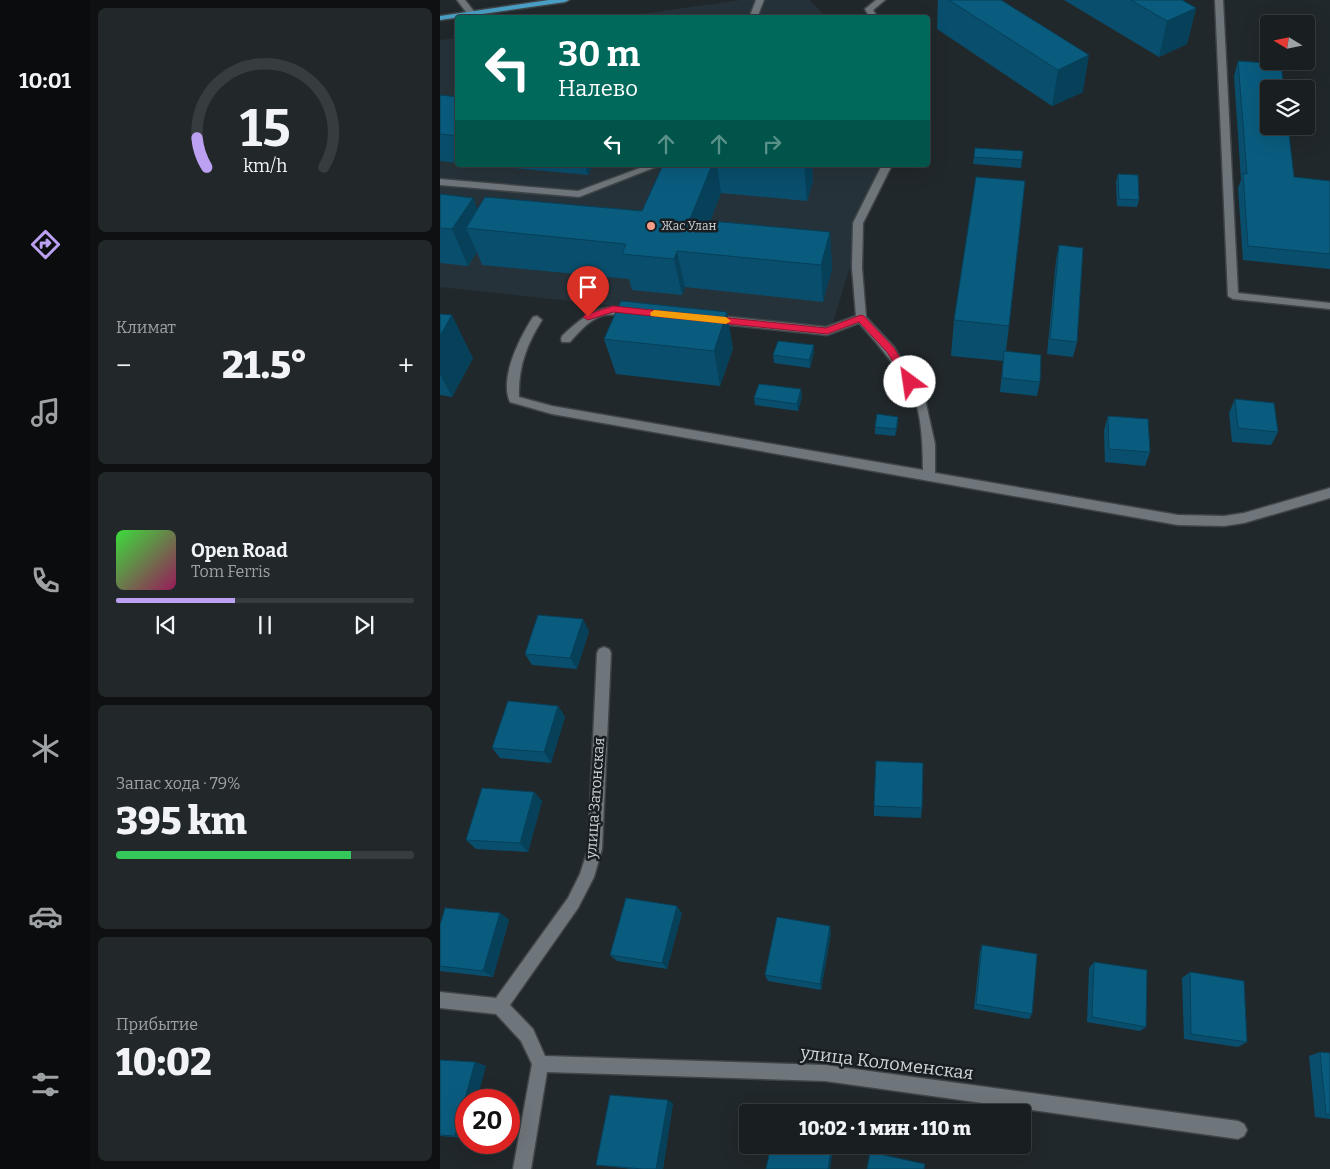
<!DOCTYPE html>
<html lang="ru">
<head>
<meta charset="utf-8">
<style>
	:root { --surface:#191e20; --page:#222729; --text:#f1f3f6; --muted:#9fa2a5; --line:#373c3e; --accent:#bca0f2 }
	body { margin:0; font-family:Bitter,serif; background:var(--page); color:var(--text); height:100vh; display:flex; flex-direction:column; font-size:19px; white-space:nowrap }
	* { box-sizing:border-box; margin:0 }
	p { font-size:16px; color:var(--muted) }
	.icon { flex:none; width:28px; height:28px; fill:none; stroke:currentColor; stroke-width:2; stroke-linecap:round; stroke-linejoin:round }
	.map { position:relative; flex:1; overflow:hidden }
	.details { display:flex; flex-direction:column; gap:8px; padding:8px; background:#0e1012; width:350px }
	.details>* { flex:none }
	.hud { position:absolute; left:15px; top:15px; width:475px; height:152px; border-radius:5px; box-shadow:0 5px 20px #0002,0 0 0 1px var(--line); background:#00695c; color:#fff; overflow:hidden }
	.needle { width:32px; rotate:280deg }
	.controls { position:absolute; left:820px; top:15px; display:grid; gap:10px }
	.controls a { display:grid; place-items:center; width:55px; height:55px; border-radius:5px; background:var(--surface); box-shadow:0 5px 20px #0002,0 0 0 1px var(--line); font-size:25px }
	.speed { position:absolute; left:15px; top:1089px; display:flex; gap:10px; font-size:25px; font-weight:700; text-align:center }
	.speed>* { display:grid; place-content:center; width:65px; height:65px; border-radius:50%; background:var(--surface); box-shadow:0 5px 20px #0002,0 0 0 1px var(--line); line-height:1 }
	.speed .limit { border:8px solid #d22; background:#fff; color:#111 }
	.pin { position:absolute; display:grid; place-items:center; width:42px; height:42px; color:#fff; margin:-51px -21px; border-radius:50% 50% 50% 0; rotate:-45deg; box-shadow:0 0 5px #0007 }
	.pin .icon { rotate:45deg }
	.me { position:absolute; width:55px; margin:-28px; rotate:329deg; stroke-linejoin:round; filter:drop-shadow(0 0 4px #0008) }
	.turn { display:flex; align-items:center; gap:18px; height:105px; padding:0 20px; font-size:22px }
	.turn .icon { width:65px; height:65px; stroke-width:2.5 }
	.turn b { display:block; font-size:35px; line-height:42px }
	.lanes { display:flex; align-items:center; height:48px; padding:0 20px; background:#0003; justify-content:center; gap:25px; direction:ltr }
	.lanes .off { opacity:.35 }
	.big { font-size:38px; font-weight:800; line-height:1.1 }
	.details .card { flex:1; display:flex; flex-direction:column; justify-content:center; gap:8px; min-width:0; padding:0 18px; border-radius:8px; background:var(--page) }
	.details .dial { align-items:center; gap:0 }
	.dial svg { height:130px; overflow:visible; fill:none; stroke:var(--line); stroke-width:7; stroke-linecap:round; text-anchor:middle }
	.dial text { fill:var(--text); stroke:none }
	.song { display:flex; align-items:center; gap:15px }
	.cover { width:60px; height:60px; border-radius:8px; background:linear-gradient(135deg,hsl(120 70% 55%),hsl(330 70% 35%)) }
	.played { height:5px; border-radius:2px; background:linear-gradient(90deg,var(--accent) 40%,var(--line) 40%) }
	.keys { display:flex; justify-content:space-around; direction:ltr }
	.heat { display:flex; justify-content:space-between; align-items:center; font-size:28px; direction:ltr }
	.charge { height:8px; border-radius:4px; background:linear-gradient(90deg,#34c759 79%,var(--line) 0) }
	.trip { position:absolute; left:299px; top:1104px; width:292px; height:50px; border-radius:5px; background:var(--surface); box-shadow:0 5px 20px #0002,0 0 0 1px var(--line); font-weight:800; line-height:50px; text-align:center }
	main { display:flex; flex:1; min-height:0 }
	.menu { display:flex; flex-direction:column; width:90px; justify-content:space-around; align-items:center; background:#0a0c0d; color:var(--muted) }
	.menu .icon { width:35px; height:35px }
	.menu .active { color:var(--accent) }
	.menu b { font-size:22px; color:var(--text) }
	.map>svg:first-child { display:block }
	.built { fill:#263239 }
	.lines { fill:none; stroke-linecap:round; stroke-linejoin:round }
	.minor-casing { stroke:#3e4447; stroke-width:3 }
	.major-casing { stroke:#3e4447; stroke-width:3 }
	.minor { fill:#6f767b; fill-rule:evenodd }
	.major { fill:#4a9ec5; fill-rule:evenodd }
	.wall { fill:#094f6d }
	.shaded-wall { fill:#074059 }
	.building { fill:#0a5c7f; stroke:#074059 }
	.route { fill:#e11d48; stroke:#92132f }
	.slow { fill:#f59e0b }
	.poi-dot { fill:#f49e89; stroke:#181e22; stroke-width:2 }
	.labels { text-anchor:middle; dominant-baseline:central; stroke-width:5; stroke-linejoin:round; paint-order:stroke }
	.far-poi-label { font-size:12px; fill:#d0d4d7; stroke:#181e22; text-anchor:start }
	.street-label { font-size:15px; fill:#d0d4d7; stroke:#181e22 }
	.near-street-label { font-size:18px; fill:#d0d4d7; stroke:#181e22 }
</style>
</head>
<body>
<main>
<nav class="menu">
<b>10:01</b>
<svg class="icon active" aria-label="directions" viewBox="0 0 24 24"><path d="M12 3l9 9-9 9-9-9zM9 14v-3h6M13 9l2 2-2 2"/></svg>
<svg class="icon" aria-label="music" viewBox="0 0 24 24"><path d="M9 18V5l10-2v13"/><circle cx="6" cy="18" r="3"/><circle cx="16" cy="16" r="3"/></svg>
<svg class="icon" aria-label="phone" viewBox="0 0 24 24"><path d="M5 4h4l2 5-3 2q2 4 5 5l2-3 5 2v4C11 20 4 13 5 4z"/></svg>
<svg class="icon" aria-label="climate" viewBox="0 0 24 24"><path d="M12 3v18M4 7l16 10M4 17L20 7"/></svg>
<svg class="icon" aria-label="car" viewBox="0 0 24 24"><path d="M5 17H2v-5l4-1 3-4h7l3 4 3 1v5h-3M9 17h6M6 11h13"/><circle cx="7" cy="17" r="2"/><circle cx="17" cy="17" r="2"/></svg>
<svg class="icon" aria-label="filters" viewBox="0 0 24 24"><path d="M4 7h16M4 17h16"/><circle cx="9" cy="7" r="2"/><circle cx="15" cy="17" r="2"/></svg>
</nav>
<section class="details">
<div class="card dial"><svg viewBox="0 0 100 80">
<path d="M14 69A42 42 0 1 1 86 69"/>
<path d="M14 69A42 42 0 0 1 8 51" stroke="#bca0f2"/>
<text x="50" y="56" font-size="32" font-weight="700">15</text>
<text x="50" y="72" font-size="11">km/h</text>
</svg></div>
<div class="card"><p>Климат</p>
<div class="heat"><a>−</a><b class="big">21.5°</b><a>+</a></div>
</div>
<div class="card">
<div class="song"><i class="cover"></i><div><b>Open Road</b><p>Tom Ferris</p></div></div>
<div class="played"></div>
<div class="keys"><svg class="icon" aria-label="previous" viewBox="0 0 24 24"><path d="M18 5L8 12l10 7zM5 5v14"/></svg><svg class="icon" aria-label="pause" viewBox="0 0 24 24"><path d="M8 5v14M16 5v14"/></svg><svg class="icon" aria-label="next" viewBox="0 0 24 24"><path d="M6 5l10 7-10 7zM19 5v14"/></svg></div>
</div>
<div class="card"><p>Запас хода · 79%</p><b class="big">395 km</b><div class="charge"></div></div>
<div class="card"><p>Прибытие</p><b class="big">10:02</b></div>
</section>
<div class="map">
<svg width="890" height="1169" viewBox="0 0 890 1169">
	<rect width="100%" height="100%" fill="#21282b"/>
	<!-- built -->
	<path class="built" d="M301,0H370L386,17L171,18Z
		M17,38L18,165H441L391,329L0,287V40Z"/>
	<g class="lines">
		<defs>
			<path id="minor" d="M17,0H25L36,14L35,16H29Z
				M316,0H324L317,18H309Z
				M436,0H445L433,10L438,18H430L425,9Z
				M775,0H783L798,293L890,303V309L793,299L788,296Z
				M208,165H221L139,197L0,185V179L138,191Z
				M442,165H452L423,223L422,268L426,317L454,347L485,399L495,444V473L738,515L784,516L804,513L890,488V498L804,523L784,526L738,525L112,414L70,402C59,378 80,337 93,317L97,316L102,320C87,344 78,367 79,397L112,406L483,470C483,451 482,416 474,398C460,370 440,346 419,323L387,335L272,323L267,319L272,315L386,327L416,316L412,268L413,223Z
				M171,307H194L199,311C193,318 171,312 161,316C148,321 139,332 130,342H122L121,339L122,336C137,322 150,310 171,307Z
				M164,647L169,649L171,653L162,849L154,877L138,908L70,1005L93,1029L105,1056L385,1065L798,1121L804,1124L807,1130L804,1136L798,1139L385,1081L107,1072L91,1169H73L92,1064L81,1041L56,1014L0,1008V992L56,998L128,898L140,874L148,849L157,653L159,649Z"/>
			<path id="major" d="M109,0H129L125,2L0,20V16Z"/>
		</defs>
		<!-- minor casing -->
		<use href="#minor" class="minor-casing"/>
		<!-- major casing -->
		<use href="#major" class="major-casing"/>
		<!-- minor -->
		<use href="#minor" class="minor"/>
		<!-- major -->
		<use href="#major" class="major"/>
	</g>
	<!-- wall -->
	<path class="wall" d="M498,0H561L643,92L612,106L497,29Z
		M624,0H742L756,8L747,44L719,57Z
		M798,61L854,177L890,181V269L803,260L798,188L801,180L794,76Z
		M0,95L18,97V163L0,161Z
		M535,148L583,151L581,168L533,164Z
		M41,165H153L148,175Z
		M223,165H372L373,181L367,201L281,193L270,221L390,232L392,269L383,302L245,287L242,295L192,290L189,279L42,265L37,252L28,266L0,263V194L33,198L37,210L202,211Z
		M678,174L699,200L697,207L677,206L676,182Z
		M619,245L637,342L633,357L607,354L616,260Z
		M0,314L33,358L12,397L0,395Z
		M514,320L569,326L566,351L600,382L597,396L560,392L563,361L511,356Z
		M164,339L293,348L280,386L176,374Z
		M374,352L370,368L334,363L333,355Z
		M362,397L358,411L315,405L314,398Z
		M795,399L838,432L831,445L792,442L789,413Z
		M668,416L710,452L705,466L665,462L664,430Z
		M458,424L455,436L435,434V427Z
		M149,631L137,669L92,665L85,654Z
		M118,706L125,717L111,763L60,758L52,748Z
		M94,792L102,801L88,852L36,849L26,840Z
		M434,806L482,808L481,818L434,816Z
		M60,913L69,920L53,977L0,971V925Z
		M242,913L227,969L177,961L170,955Z
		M391,933L381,990L328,981L325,975Z
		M542,945L592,1014L589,1019L534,1009L540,951Z
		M654,962L706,1027L700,1031L647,1022L649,968Z
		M750,972L807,1042L798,1047L744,1039L742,978Z
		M880,1052L890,1053V1119L875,1117L869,1056Z
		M0,1060L35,1062L46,1066L26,1100V1138L0,1136Z
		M233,1103L223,1169H193L156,1165Z"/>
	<!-- shaded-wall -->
	<path class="shaded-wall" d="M756,8L747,44L719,57L727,21Z
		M649,55L643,92L612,106L618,70Z
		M145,165H153L148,175Z
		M272,165H277L281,193L258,253L250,219Z
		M364,165H372L373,181L367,201Z
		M33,198L46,230L26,228L37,252L28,266L12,229Z
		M390,232L392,269L383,302L381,265Z
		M237,251L245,287L242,295L234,259Z
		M287,312L293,348L280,386L274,351Z
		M12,315L33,358L12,397L0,374V336Z
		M374,345V352L370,368L369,360Z
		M361,389L362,397L358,411L357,404Z
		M458,417V424L455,436L456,429Z
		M143,619L149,631L137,669L130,658Z
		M118,706L125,717L111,763L104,752Z
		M94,792L102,801L88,852L80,843Z
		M237,906L242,913L227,969L222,963Z
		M60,913L69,920L53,977L43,971Z
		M390,926L391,933L381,990L380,984Z
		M35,1062L46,1066L37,1100H26V1138L15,1136Z
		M228,1100L233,1103L223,1169H216Z
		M392,1145H394L390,1169H388Z"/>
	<!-- building -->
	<path class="building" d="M509,0H561L649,55L618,70Z
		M691,0H742L756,8L727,21Z
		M798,61L841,64L844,89H829V126H848L854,177L890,181V254L808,246L803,173L807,174Z
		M0,95L18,97V136L0,134Z
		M535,148L583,151L582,160L534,157Z
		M223,165H272L250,219L390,232L381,265L237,251L234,259L182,254L186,244L26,228L45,197L202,211Z
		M678,174L698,175L699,200L679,199Z
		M536,177L585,181L569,326L514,320Z
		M0,194L33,198L12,229L0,228Z
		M619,245L643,248L637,342L610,339Z
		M181,301L287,312L274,351L164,339Z
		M0,314L12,315L0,336Z
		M338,341L374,345L369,360L333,355Z
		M564,351L601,355L600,382L562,378Z
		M319,384L361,389L357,404L314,398Z
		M795,399L834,403L838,432L798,428Z
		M437,414L458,417L456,429L435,427Z
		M668,416L708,419L710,452L669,449Z
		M98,615L143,619L130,658L85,654Z
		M68,701L118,706L104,752L52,748Z
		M436,761L483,763L482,808L434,806Z
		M42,788L94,792L80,843L26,840Z
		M186,898L237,906L222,963L170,955Z
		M5,908L60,913L43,971L0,966V925Z
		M337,917L390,926L380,984L325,975Z
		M542,945L597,954L592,1014L536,1004Z
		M654,962L707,970L706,1027L652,1017Z
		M750,972L804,981L807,1042L751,1034Z
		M880,1052L890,1053V1115L886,1114Z
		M0,1060L35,1062L15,1136L0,1135Z
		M170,1095L228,1100L216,1169H203L156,1165Z
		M331,1145H392L388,1169H326Z
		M430,1152L485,1164L484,1169H427Z"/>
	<!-- route -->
	<path class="route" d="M173,306L386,328L421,315L424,316L454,348L475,382L470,386L467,385L447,352L419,322L387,334L173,312L148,320L143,317L145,315Z"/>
	<!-- slow -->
	<path class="slow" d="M214,310L286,317L291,321L286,324L211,316L210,313Z"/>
	<!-- markers -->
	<circle class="poi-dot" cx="211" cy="226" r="5"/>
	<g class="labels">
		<!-- far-poi labels -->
		<g class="far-poi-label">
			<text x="221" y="226">Жас Улан</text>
		</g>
		<!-- street labels -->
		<g class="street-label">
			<text transform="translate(155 798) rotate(-86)">улица Затонская</text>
		</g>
		<!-- near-street labels -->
		<g class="near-street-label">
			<text transform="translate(447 1063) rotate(7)">улица Коломенская</text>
		</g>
	</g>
</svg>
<div class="controls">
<a><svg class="needle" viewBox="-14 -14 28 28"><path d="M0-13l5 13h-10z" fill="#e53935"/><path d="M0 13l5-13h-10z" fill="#9fa2a5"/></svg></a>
<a><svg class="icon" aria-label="layers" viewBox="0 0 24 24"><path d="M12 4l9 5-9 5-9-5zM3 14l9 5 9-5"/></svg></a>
</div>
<div class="speed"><div class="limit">20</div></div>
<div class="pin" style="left:148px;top:317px;background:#d93025"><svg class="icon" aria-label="arrive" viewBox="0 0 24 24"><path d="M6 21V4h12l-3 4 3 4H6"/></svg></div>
<svg class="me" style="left:470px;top:382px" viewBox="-20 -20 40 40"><circle r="19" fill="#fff"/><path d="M0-13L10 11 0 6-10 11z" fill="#e11d48"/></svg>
<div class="trip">10:02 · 1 мин · 110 m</div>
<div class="hud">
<div class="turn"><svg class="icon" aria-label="left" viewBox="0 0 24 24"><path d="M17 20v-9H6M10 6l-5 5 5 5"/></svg><div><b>30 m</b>Налево</div></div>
<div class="lanes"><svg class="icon" aria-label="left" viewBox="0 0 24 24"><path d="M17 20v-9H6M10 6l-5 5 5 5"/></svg><svg class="icon off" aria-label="ahead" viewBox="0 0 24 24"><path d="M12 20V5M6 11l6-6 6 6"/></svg><svg class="icon off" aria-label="ahead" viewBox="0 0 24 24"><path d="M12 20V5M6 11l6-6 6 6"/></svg><svg class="icon off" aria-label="right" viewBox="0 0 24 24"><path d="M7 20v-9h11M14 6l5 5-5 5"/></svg></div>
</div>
</div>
</main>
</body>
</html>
